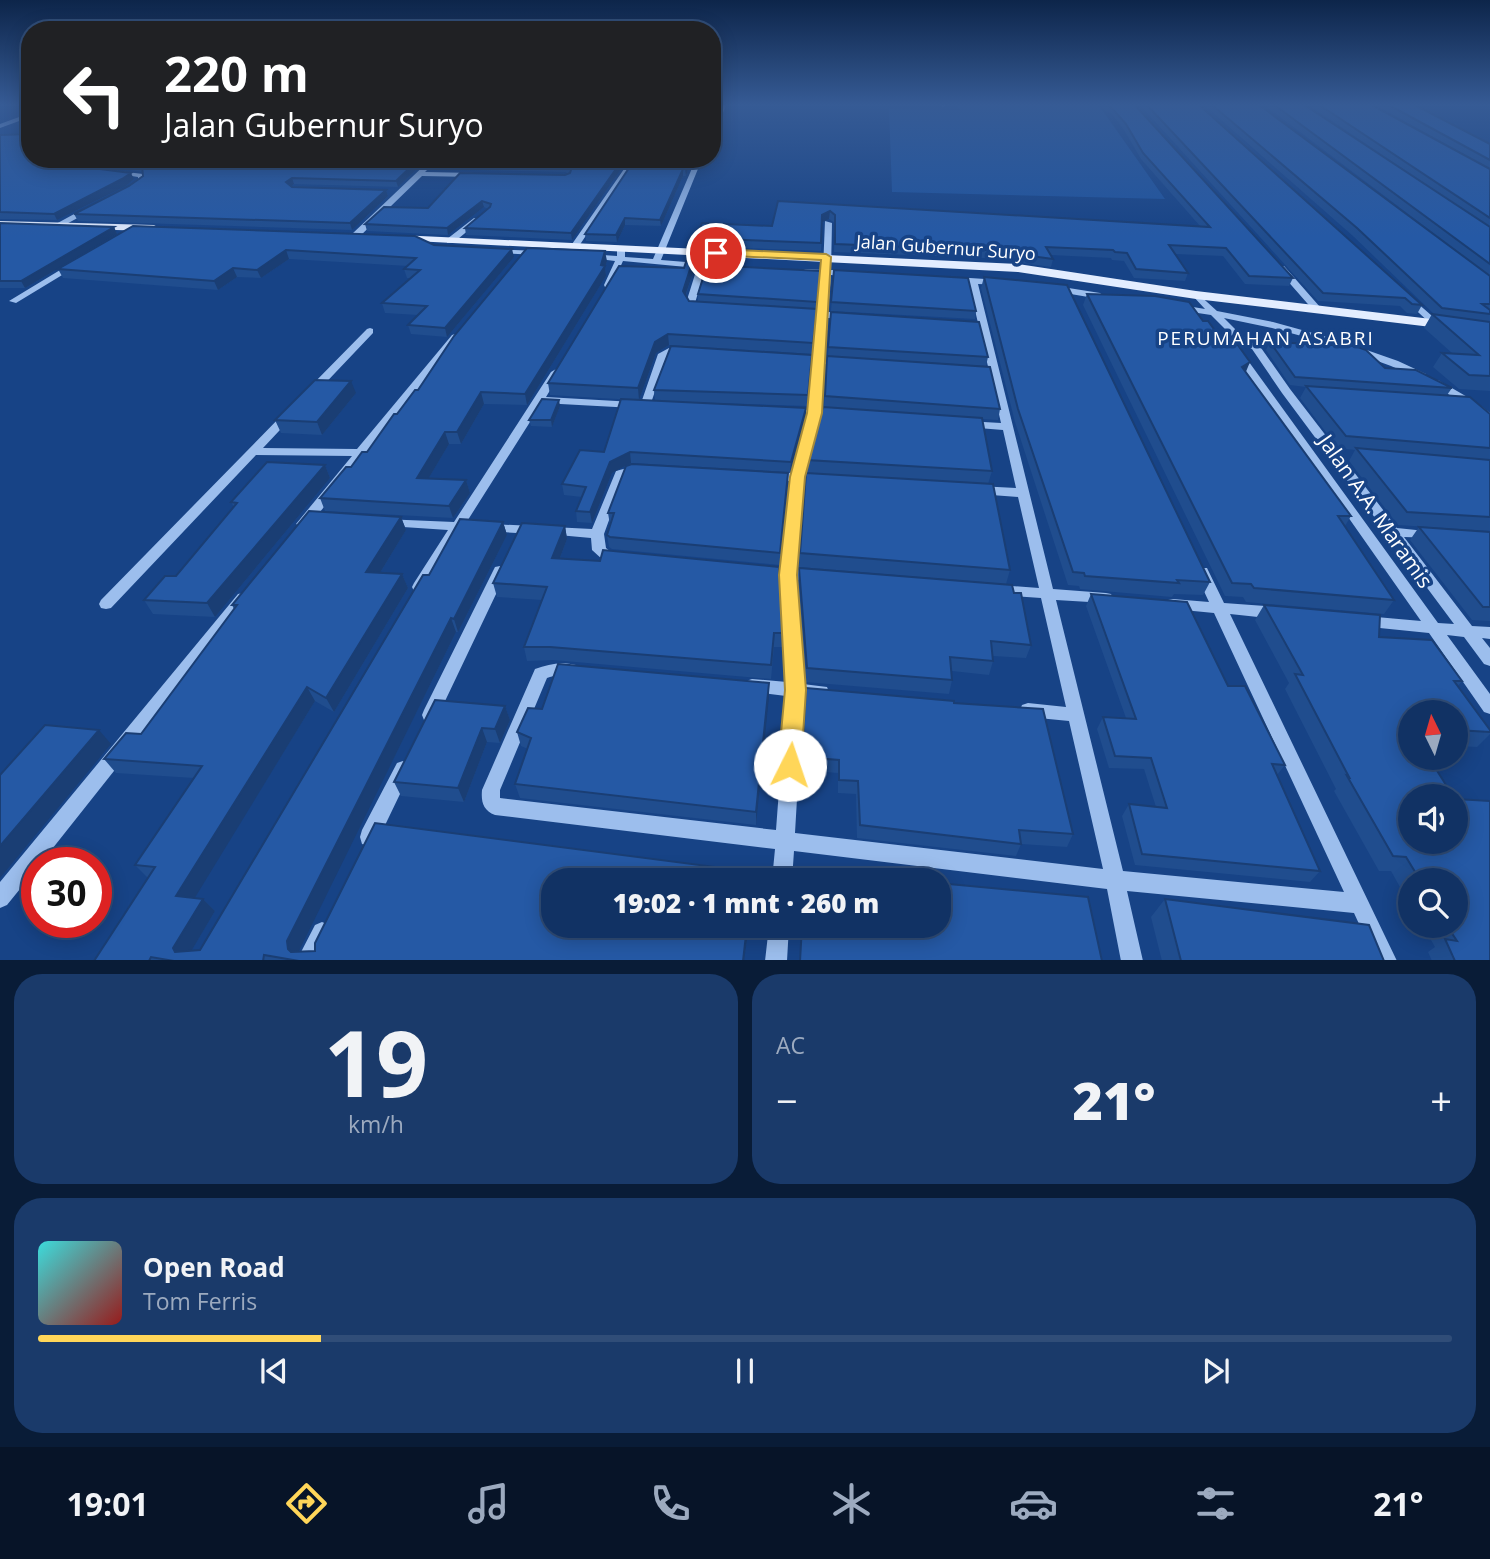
<!DOCTYPE html>
<html lang="id">
<head>
<meta charset="utf-8">
<style>
	:root { --surface:#113264; --page:#1a3a6a; --text:#f1f3f6; --muted:#9caabf; --line:#304d78; --accent:#ffd659 }
	body { margin:0; font-family:"Open Sans",sans-serif; background:var(--page); color:var(--text); height:100vh; display:flex; flex-direction:column; font-size:26px; white-space:nowrap }
	* { box-sizing:border-box; margin:0 }
	p { font-size:23px; color:var(--muted) }
	.icon { flex:none; width:38px; height:38px; fill:none; stroke:currentColor; stroke-width:2; stroke-linecap:round; stroke-linejoin:round }
	.map { position:relative; height:960px; overflow:hidden }
	.drawer { display:flex; flex-direction:column; gap:14px; padding:14px; background:#091c37; flex:1 }
	.drawer>* { flex:none }
	.hud { position:absolute; left:21px; top:21px; width:700px; height:147px; border-radius:28px; box-shadow:0 4px 18px #0003,0 0 0 2px var(--line); background:#202124; color:#fff; overflow:hidden }
	.needle { width:46px; rotate:355deg }
	.tools { position:absolute; left:1398px; top:700px; display:grid; gap:14px }
	.tools a { display:grid; place-items:center; width:70px; height:70px; border-radius:50%; background:var(--surface); box-shadow:0 4px 18px #0003,0 0 0 2px var(--line); font-size:35px }
	.speed { position:absolute; left:21px; top:847px; display:flex; gap:14px; font-size:35px; font-weight:700; text-align:center }
	.speed>* { display:grid; place-content:center; width:91px; height:91px; border-radius:50%; background:var(--surface); box-shadow:0 4px 18px #0003,0 0 0 2px var(--line); line-height:1 }
	.speed .limit { border:10px solid #d22; background:#fff; color:#111 }
	.pin { position:absolute; display:grid; place-items:center; width:60px; height:60px; color:#fff; margin:-30px; border:4px solid #fff; border-radius:50%; box-shadow:0 2px 7px #0007 }
	.me { position:absolute; width:77px; margin:-38px; rotate:4deg; stroke-linejoin:round; filter:drop-shadow(0 0 5px #0008) }
	.turn { display:flex; align-items:center; gap:24px; height:147px; padding:0 28px; font-size:32px }
	.turn .icon { width:91px; height:91px; stroke-width:2.5 }
	.turn b { display:block; font-size:49px; line-height:60px }
	.big { font-size:52px; font-weight:800; line-height:1.1 }
	.drawer .card { flex:1; display:flex; flex-direction:column; justify-content:center; gap:10px; min-width:0; padding:0 24px; border-radius:28px; background:var(--page) }
	.drawer .dial { align-items:center; gap:0 }
	.dial b { font-size:91px; line-height:1 }
	.song { display:flex; align-items:center; gap:21px }
	.cover { width:84px; height:84px; border-radius:10px; background:linear-gradient(135deg,hsl(180 70% 55%),hsl(0 70% 35%)) }
	.played { height:7px; border-radius:4px; background:linear-gradient(90deg,var(--accent) 20%,var(--line) 20%) }
	.keys { display:flex; justify-content:space-around; direction:ltr }
	.heat { display:flex; justify-content:space-between; align-items:center; font-size:38px; direction:ltr }
	.drawer .tiles { flex:1; display:grid; gap:14px; grid-template-columns:1fr 1fr }
	.card:last-child { grid-column:span 2 }
	.trip { position:absolute; left:541px; top:868px; width:410px; height:70px; border-radius:28px; background:var(--surface); box-shadow:0 4px 18px #0003,0 0 0 2px var(--line); font-weight:800; line-height:70px; text-align:center }
	.menu { display:flex; height:112px; justify-content:space-around; align-items:center; background:#071428; color:var(--muted) }
	.menu .icon { width:49px; height:49px }
	.menu .active { color:var(--accent) }
	.menu b { font-size:32px; color:var(--text) }
	.map>svg:first-child { display:block }
	.green { fill:#1f549f }
	.lines { fill:none; stroke-linecap:round; stroke-linejoin:round }
	.minor { fill:#9cbeed; fill-rule:evenodd }
	.major { fill:#e3edff; fill-rule:evenodd }
	.wall { fill:#204d8e }
	.shaded-wall { fill:#1a3e74 }
	.building { fill:#2559a5; stroke:#1a3e74; stroke-width:2 }
	.route { fill:#ffd659; stroke:#a68b3a; stroke-width:2 }
	.labels { text-anchor:middle; dominant-baseline:central; stroke-width:7; stroke-linejoin:round; paint-order:stroke }
	.far-street-label { font-size:18px; fill:#fff; stroke:#174386 }
	.far-neighbourhood-label { font-size:19px; letter-spacing:2px; fill:#fff; stroke:#174386 }
	.street-label { font-size:21px; fill:#fff; stroke:#174386 }
</style>
</head>
<body>
<div class="map">
<svg width="1490" height="961" viewBox="0 0 1490 961">
	<rect width="100%" height="100%" fill="#174386"/>
	<!-- green -->
	<path class="green" d="M957,104H1098L1165,199L892,192L889,109L960,110Z"/>
	<g class="lines">
		<!-- minor -->
		<path class="minor" d="M722,104H727L715,130L712,132V123Z
			M940,104H945L946,105L943,107Z
			M30,113V117L0,128V124Z
			M431,159H438L425,172L474,173L477,175L474,177L422,176L358,238H352V234Z
			M631,159H637L577,249H571L570,247Z
			M696,159H702L661,260L723,265V269H705L695,303L702,305V309H690L686,303L697,268L623,261L611,287H605L604,285L615,261L591,258L587,256L588,254L617,256V249L621,247L625,249V257L653,259Z
			M133,160V162L120,164L110,170L143,174L144,180L133,188L128,187L138,179V177L101,171L116,161Z
			M87,207L94,209L61,227L54,225Z
			M474,218L481,220L453,243H447V239Z
			M825,221L832,223L831,270L849,271L853,274L849,277L831,275L828,312L846,313L851,316L846,319L828,318L825,358L841,359L846,362L841,365L824,364L821,410L836,411L842,414L836,417H820L804,474L820,475L826,479L820,483L803,482L795,569L818,572L820,576L818,580H795L803,684L827,687L829,692L827,697L821,699L803,697L795,833L1103,869L1069,721L1028,717L1022,715L1020,710L1022,705L1028,703L1066,707L1041,598L999,595L994,594L992,590L994,586L999,585L1039,588L1018,497L978,494L972,490L978,486L1016,488L1003,430L966,427L960,424L966,421L1001,423L969,284L955,283L951,280L955,277L1000,280L1004,283L1003,285L978,284L1053,589L1106,593L1111,594L1113,598L1111,602L1106,603L1056,600L1123,871L1344,892L1214,613L1173,609L1168,608L1166,604L1168,600L1173,599L1209,602L1195,572L1197,568H1207L1224,603L1277,607L1282,609L1284,613L1282,617L1277,619L1230,614L1397,961H1376L1354,913L1127,891L1143,961H1121L1107,889L794,851L792,880H772L775,849L495,815C483,810 481,802 482,790L535,669C549,664 561,661 576,665L578,670L576,675C566,678 557,674 547,678L500,790V798L776,830L786,696L746,691L744,686L746,681L752,679L787,682L781,578L760,576L758,572L760,568H782L791,481L772,480L766,476L772,472L792,473L809,416L792,415L787,412L792,409L810,410L814,363L797,362L792,359L797,356L815,357L819,318L801,317L796,314L801,311L819,312L823,275L805,273L801,271L805,269L823,270Z
			M494,249L538,251L542,253L538,255L497,253H494Z
			M70,264L77,266L16,303L9,301Z
			M1278,266H1284L1320,307V311H1314L1278,270Z
			M1056,286L1100,293L1104,296L1100,299L1053,291V287Z
			M1196,292L1217,311L1273,322L1338,340L1398,361L1426,374V378H1418L1391,366L1331,344L1272,328L1224,318L1242,336L1259,345L1290,389L1397,528L1435,532L1437,535L1435,538L1404,537L1472,626L1490,627V639L1482,638L1490,648V666L1484,664L1464,637L1447,635L1490,694V714L1484,712L1429,633L1360,626L1358,622L1360,618L1365,616L1421,621L1233,353L1235,351H1241L1438,623L1454,624L1282,393L1252,349L1236,340L1211,315L1178,310V306L1181,305L1205,309L1192,295Z
			M1408,295L1439,322V326H1433L1405,300L1404,298Z
			M370,328L373,329V333L316,393H308L307,391L308,389L367,329Z
			M455,334L458,335V339L308,527L303,528L296,524L352,456L256,455L111,608L106,609L101,608L99,604L101,600L285,412L289,411L295,414L263,448L357,449L452,335Z
			M669,348H684L689,351L684,354L667,356L651,403L659,405L660,407L659,409L641,408L640,406L658,354Z
			M556,369L561,372L546,397L634,402L639,405L634,408L542,403L466,523L471,527L469,530L461,531L424,591H414L412,587L414,583L448,530L388,526L383,525L381,522L383,519L454,522L551,372Z
			M1438,380L1476,402L1490,413V421L1434,385L1433,383Z
			M638,465L644,469L642,472L625,476L604,534L606,548L611,552L620,554L622,557L620,560H603L592,550L591,538L547,534L545,531L547,528L552,527L592,529L616,471Z
			M489,524L534,526L541,530L534,534L484,531L482,528L484,525Z
			M500,566L505,567L507,571L436,720L430,722L424,720L422,715L424,710L493,571L495,567Z
			M243,593L248,594L250,598L248,602L41,863H37V868L7,905L0,908V882L238,594Z
			M403,761L409,763L412,769L376,844L369,846L362,844L360,837L362,830L397,763Z
			M322,922L329,925L332,932L322,955L323,961H301L300,954L315,925Z
			M769,926H789L787,961H765Z"/>
		<!-- major -->
		<path class="major" d="M0,221L154,225L159,228L154,231L0,227Z
			M399,235L1018,264L1196,291L1490,326V334L1196,299L1018,272L395,240L393,238Z"/>
	</g>
	<!-- wall -->
	<path class="wall" d="M1100,104H1134L1293,278L1289,286L1245,284L1223,256L1175,254L1188,273L1185,281L1134,278L1124,261L1112,260L1111,258L1051,255L1053,259L1051,267L984,258L834,252L835,223L829,219L822,223L821,251L696,246V238L772,226L778,201L1200,226L1141,159L1124,130L1111,113L1105,111Z
		M1139,104H1198L1422,305L1417,314L1407,313L1400,306L1318,301Z
		M1203,104H1258L1490,276V391L1459,389L1433,367L1442,353H1452L1424,328L1432,314L1435,315L1353,236Z
		M1263,104H1303L1446,198L1307,104H1370L1490,169V276Z
		M1374,104H1413L1490,144V169Z
		M0,135L30,159H114L102,166L101,170L134,179L126,186L57,220L0,219Z
		M427,159L398,187L294,184L291,186L386,190L388,196L352,230L78,221L74,214L129,186L143,176L142,172L117,168L114,162Z
		M472,159H628L572,240L466,235L465,228L488,209L484,207L448,235L367,231L365,224L568,174L566,172L469,170L468,164Z
		M691,159L686,176H683L661,226L625,225L617,242L586,241L585,234Z
		M0,223L114,227L117,234L25,288H0Z
		M133,226L434,245L514,257L447,337L411,334L408,325L418,315L385,313L382,303L411,278H407L404,269L408,266L289,259L261,278L237,277L218,290L63,278L58,269Z
		M607,261L605,267L606,276L527,405L484,404L461,444H449L428,479L466,480L470,493L453,518L325,511L320,498L367,452L418,390Z
		M694,270L686,295L689,301H698V294L821,271L813,354L669,345L656,353L639,400L806,408V418L790,472L631,463L612,473L592,523L577,522L576,511L582,497L564,495L562,484L604,452L634,400L550,395L548,383Z
		M834,270L976,311L975,319L831,311Z
		M984,277L1210,582L1203,595L1174,594L1172,597L1080,589L1079,586L1068,585L1015,422L981,288Z
		M1087,294L1203,321L1219,336L1351,516L1345,526L1394,600L1384,614L1246,602L1243,597L1225,596L1083,305Z
		M831,312L988,357L986,366L828,356Z
		M1270,342L1385,368L1452,388L1447,395L1490,414V531L1398,525L1349,461L1355,450L1338,448L1300,398L1306,387L1290,385L1266,350Z
		M812,355L808,406L655,401L654,390Z
		M827,356L1000,409L998,420L982,419L992,471L988,484L1010,570L1006,584L799,567L807,460L824,407Z
		M356,393L322,435L281,433L275,420Z
		M560,406L552,427L531,426L529,420Z
		M325,465L330,478L215,617L153,614L144,600L176,576L234,507L231,502Z
		M788,473L780,565L612,549L609,547L607,535L610,525L608,513Z
		M309,511L401,517L406,530L380,573L402,574L408,588L334,712L315,701L194,898L203,899L215,911L191,951L200,950L423,575H429L460,519L503,522L507,535L458,632H456L298,951H315V943L375,823L754,872V880H553V926H749L744,961H94L148,878L135,865L194,778L116,773L104,759L126,733L141,734L234,609L232,605Z
		M565,526L567,539L560,558L783,633L782,647H774L771,679L553,660L527,661L524,647L542,600L497,597L493,583Z
		M1419,527L1490,532V621L1472,620L1410,540Z
		M799,568L1014,593L1031,645L1026,658L993,656V661L989,675L952,671V680L949,694L805,682L798,582Z
		M1091,594L1228,686L1285,765L1277,775L1320,871L1310,882L1135,865L1122,816L1129,804L1156,807L1144,769L1109,768L1097,729L1103,717L1126,718L1086,606Z
		M1264,605L1379,637L1462,681L1458,686L1490,730V734L1477,747L1456,746V712H1410V758L1490,961H1432L1428,952L1435,947L1423,926H1456V880H1410V905L1391,871H1379L1334,791L1336,789L1285,689L1289,683L1255,620Z
		M769,683L756,825L520,798L515,784L528,749L521,746L517,732L542,709Z
		M806,688L954,703L1073,834L1067,847L1021,844L1016,856L857,838L856,794L838,793V773L801,770Z
		M505,706L510,720L500,743L487,742L464,802L401,796L394,782Z
		M1165,899L1384,961H1162L1151,917Z"/>
	<!-- shaded-wall -->
	<path class="shaded-wall" d="M716,104H719L712,117V111Z
		M114,159L102,166L100,173L97,167L99,160Z
		M419,159H427L398,187L396,181Z
		M623,159H628L572,240L571,233Z
		M689,159H691L686,176L685,169Z
		M683,169V176L661,226L660,220Z
		M131,173L134,179L126,186L57,220L54,214Z
		M292,178L294,184L289,188L286,182Z
		M386,190L388,196L352,230L350,223Z
		M482,201L484,207L448,235L447,228Z
		M830,211L829,219L821,223L822,215Z
		M625,218V225L617,242L616,235Z
		M114,227L117,234L25,288L21,281Z
		M512,249L514,257L447,337L445,328Z
		M286,250L289,259L261,278L257,270Z
		M605,251L607,261L605,267L606,276L527,405L525,394L601,265Z
		M693,260L694,270L683,302V291Z
		M233,268L237,277L218,290L214,281Z
		M668,334L669,345L656,353L639,400L638,388L655,342Z
		M1250,362L1245,374L1242,367Z
		M351,381L356,393L322,435L317,422Z
		M481,392L484,404L461,444L457,432Z
		M559,400L560,406L552,427L551,420Z
		M806,408V418L790,472L791,462Z
		M445,432L449,444L421,491L417,478Z
		M630,452L631,463L612,473L592,523L590,512L610,462Z
		M325,465L330,478L215,617L207,603Z
		M466,480L470,493L453,518L449,506Z
		M401,517L406,530L372,586L366,572Z
		M503,522L507,535L458,632L454,619Z
		M565,526L567,539L555,571L552,558Z
		M402,574L408,588L334,712L326,698Z
		M451,618L456,632L298,953V961L288,949L287,941Z
		M769,683V697L756,825V812Z
		M307,687L315,701L188,909L176,896Z
		M505,706L510,720L500,743L495,729Z
		M482,728L487,742L464,802L458,788Z
		M99,730L111,744L0,878V846Z
		M203,899L215,911L186,960L175,952L173,948Z
		M747,926H749L744,961H743Z"/>
	<!-- building -->
	<path class="building" d="M1105,104H1134L1293,278L1249,276L1226,248L1169,245L1188,273L1136,269L1127,253L1115,252L1113,250L1046,247L1053,259L986,250L835,244V215L830,211L822,215L821,243L696,238L702,223L772,226L778,201L1210,227L1143,153L1126,124L1112,108Z
		M1146,104H1198L1422,305L1412,304L1405,298L1323,293Z
		M1211,104H1258L1490,276V304H1482L1490,310V314L1442,308L1357,228Z
		M1273,104H1303L1490,227V264Z
		M1318,104H1370L1490,169V218Z
		M1387,104H1413L1490,144V160Z
		M30,134V159H99L97,167L100,169L131,173L122,179L54,214L0,212V135Z
		M189,159H419L396,181L292,178L286,182L292,187L386,190L350,223L74,214L129,186L143,176L142,166L114,162L117,160Z
		M472,159H623L571,233L465,228L490,207L491,204L482,201L447,228L365,224L384,207L428,208L460,173L565,175L570,173L571,170L565,166L468,164Z
		M635,159H689L685,169H683L660,220L625,218L616,235L585,234Z
		M0,223L114,227L21,281H0Z
		M133,226L415,236L434,245L512,249L445,328L408,325L427,306L382,303L420,270L404,269L416,258L286,250L257,270L233,268L214,281L58,269Z
		M527,248L605,251L601,265L605,266L525,394L481,392L457,432H445L417,478L466,480L449,506L320,498L346,467H351L362,452H367L394,414H397L415,390H418L454,336Z
		M687,259L693,260L683,291L689,301L817,309L813,343L668,334L655,342L638,388L548,383L619,266L684,268Z
		M707,265L821,271L817,302L698,294Z
		M834,270L968,278L976,311L831,302Z
		M984,277L1067,285L1210,582L1177,580L1179,583L1085,576L1084,573L1073,572L1018,409Z
		M1087,294L1155,296L1189,302L1203,321H1208L1219,336L1232,337L1250,362L1242,367L1351,516H1338L1394,600L1254,588L1251,584L1232,583Z
		M831,312L979,322L988,357L828,347Z
		M1432,314L1490,322V376L1469,375L1442,353L1479,355Z
		M1270,342L1355,346L1366,350L1385,368L1416,370L1452,388L1295,377Z
		M671,346L812,355L808,395L654,390Z
		M827,356L990,367L1000,409L825,396Z
		M315,380L351,381L317,422L275,420Z
		M1306,386L1470,397L1490,414V448L1346,436Z
		M542,399L559,400L551,420H529Z
		M621,399L806,408L791,462L630,452L610,462L590,512L576,511L586,487L562,484L580,450L604,452Z
		M823,407L982,418L992,471L807,460Z
		M1356,448L1490,460V517L1407,512Z
		M267,462L325,465L207,603L144,600L165,576H176L237,503L231,502Z
		M632,464L788,473L780,553L610,537L607,535L614,513H608L626,466Z
		M806,473L993,484L1010,570L800,553Z
		M309,511L401,517L366,572L402,574L326,698L307,687L176,896L203,899L173,948L175,952L200,950L423,575H429L460,519L503,522L454,619L451,618L287,941L288,949L291,952L315,951V943L375,823L754,872L753,880H553V926H747L743,961H299L264,955L263,961H174L151,957L149,961H94L155,867L135,865L202,766L104,759L126,733L141,734L237,605H232Z
		M522,523L565,526L552,558L600,561L603,550L779,567L783,633H774L771,665L550,647H524L547,587L493,583Z
		M1419,527L1490,532V607H1483Z
		M799,568L1012,585L1014,593H1021L1031,645L991,641L993,661L950,657L952,680L807,668Z
		M1091,594L1187,602L1228,686H1245L1285,765L1272,764L1320,871L1142,854L1129,804L1167,808L1151,758L1115,756L1103,717L1136,719Z
		M1264,605L1380,615L1379,637L1432,640L1462,681H1454L1490,730V732L1456,730V712H1410V726H1409L1410,729V758H1429L1453,796H1410V842H1456V799L1490,801V961H1455L1445,939L1457,941L1447,926H1456V880H1420L1406,857L1393,856L1347,776L1349,777L1295,674L1303,675Z
		M558,664L769,683L756,812L515,784L531,738L517,732L528,708L542,709Z
		M806,688L954,701V703L1043,709L1073,834L1019,830L1021,844L860,825L858,781L839,780V760L802,757Z
		M435,700L505,706L495,729L482,728L458,788L394,782Z
		M45,725L99,730L0,846V775Z
		M804,871L903,880H803Z
		M938,883L1088,897L1102,961H800L802,926H938Z
		M1165,899L1369,925L1384,961H1181Z"/>
	<!-- sky -->
	<linearGradient id="sky" x2="0" y2="1"><stop stop-color="#0d254a"/><stop offset="0.44" stop-color="#365b95"/><stop offset="1" stop-color="#365b95" stop-opacity="0"/></linearGradient>
	<rect width="1490" height="238" fill="url(#sky)"/>
	<!-- route -->
	<path class="route" d="M716,249L826,254L831,257L822,413L805,477L797,575L806,690L801,765L798,773L790,776L782,773L778,765L785,690L779,575L790,477L807,413L821,260L712,255L710,253Z"/>
	<g class="labels">
		<!-- far-street labels -->
		<g class="far-street-label">
			<text transform="translate(946 247) rotate(4)">Jalan Gubernur Suryo</text>
		</g>
		<!-- far-neighbourhood labels -->
		<g class="far-neighbourhood-label">
			<text x="1266" y="338">PERUMAHAN ASABRI</text>
		</g>
		<!-- street labels -->
		<g class="street-label">
			<text transform="translate(1376 511) rotate(55)">Jalan A.A. Maramis</text>
		</g>
	</g>
</svg>
<div class="tools">
<a><svg class="needle" viewBox="-14 -14 28 28"><path d="M0-13l5 13h-10z" fill="#e53935"/><path d="M0 13l5-13h-10z" fill="#9caabf"/></svg></a>
<a><svg class="icon" aria-label="sound" viewBox="0 0 24 24"><path d="M4 9h4l5-4v14l-5-4H4zM17 9q2 3 0 6"/></svg></a>
<a><svg class="icon" aria-label="search" viewBox="0 0 24 24"><circle cx="10" cy="10" r="6"/><path d="M15 15l6 6"/></svg></a>
</div>
<div class="speed"><div class="limit">30</div></div>
<div class="pin" style="left:716px;top:253px;background:#d93025"><svg class="icon" aria-label="arrive" viewBox="0 0 24 24"><path d="M6 21V4h12l-3 4 3 4H6"/></svg></div>
<svg class="me" style="left:790px;top:765px" viewBox="-20 -20 40 40"><circle r="19" fill="#fff"/><path d="M0-13L10 11 0 6-10 11z" fill="#ffd659"/></svg>
<div class="trip">19:02 · 1 mnt · 260 m</div>
<div class="hud">
<div class="turn"><svg class="icon" aria-label="left" viewBox="0 0 24 24"><path d="M17 20v-9H6M10 6l-5 5 5 5"/></svg><div><b>220 m</b>Jalan Gubernur Suryo</div></div>
</div>
</div>
<section class="drawer">
<div class="tiles">
<div class="card dial"><b>19</b><p>km/h</p></div>
<div class="card"><p>AC</p>
<div class="heat"><a>−</a><b class="big">21°</b><a>+</a></div>
</div>
<div class="card">
<div class="song"><i class="cover"></i><div><b>Open Road</b><p>Tom Ferris</p></div></div>
<div class="played"></div>
<div class="keys"><svg class="icon" aria-label="previous" viewBox="0 0 24 24"><path d="M18 5L8 12l10 7zM5 5v14"/></svg><svg class="icon" aria-label="pause" viewBox="0 0 24 24"><path d="M8 5v14M16 5v14"/></svg><svg class="icon" aria-label="next" viewBox="0 0 24 24"><path d="M6 5l10 7-10 7zM19 5v14"/></svg></div>
</div>
</div>
</section>
<nav class="menu">
<b>19:01</b>
<svg class="icon active" aria-label="directions" viewBox="0 0 24 24"><path d="M12 3l9 9-9 9-9-9zM9 14v-3h6M13 9l2 2-2 2"/></svg>
<svg class="icon" aria-label="music" viewBox="0 0 24 24"><path d="M9 18V5l10-2v13"/><circle cx="6" cy="18" r="3"/><circle cx="16" cy="16" r="3"/></svg>
<svg class="icon" aria-label="phone" viewBox="0 0 24 24"><path d="M5 4h4l2 5-3 2q2 4 5 5l2-3 5 2v4C11 20 4 13 5 4z"/></svg>
<svg class="icon" aria-label="climate" viewBox="0 0 24 24"><path d="M12 3v18M4 7l16 10M4 17L20 7"/></svg>
<svg class="icon" aria-label="car" viewBox="0 0 24 24"><path d="M5 17H2v-5l4-1 3-4h7l3 4 3 1v5h-3M9 17h6M6 11h13"/><circle cx="7" cy="17" r="2"/><circle cx="17" cy="17" r="2"/></svg>
<svg class="icon" aria-label="filters" viewBox="0 0 24 24"><path d="M4 7h16M4 17h16"/><circle cx="9" cy="7" r="2"/><circle cx="15" cy="17" r="2"/></svg>
<b>21°</b>
</nav>
</body>
</html>
